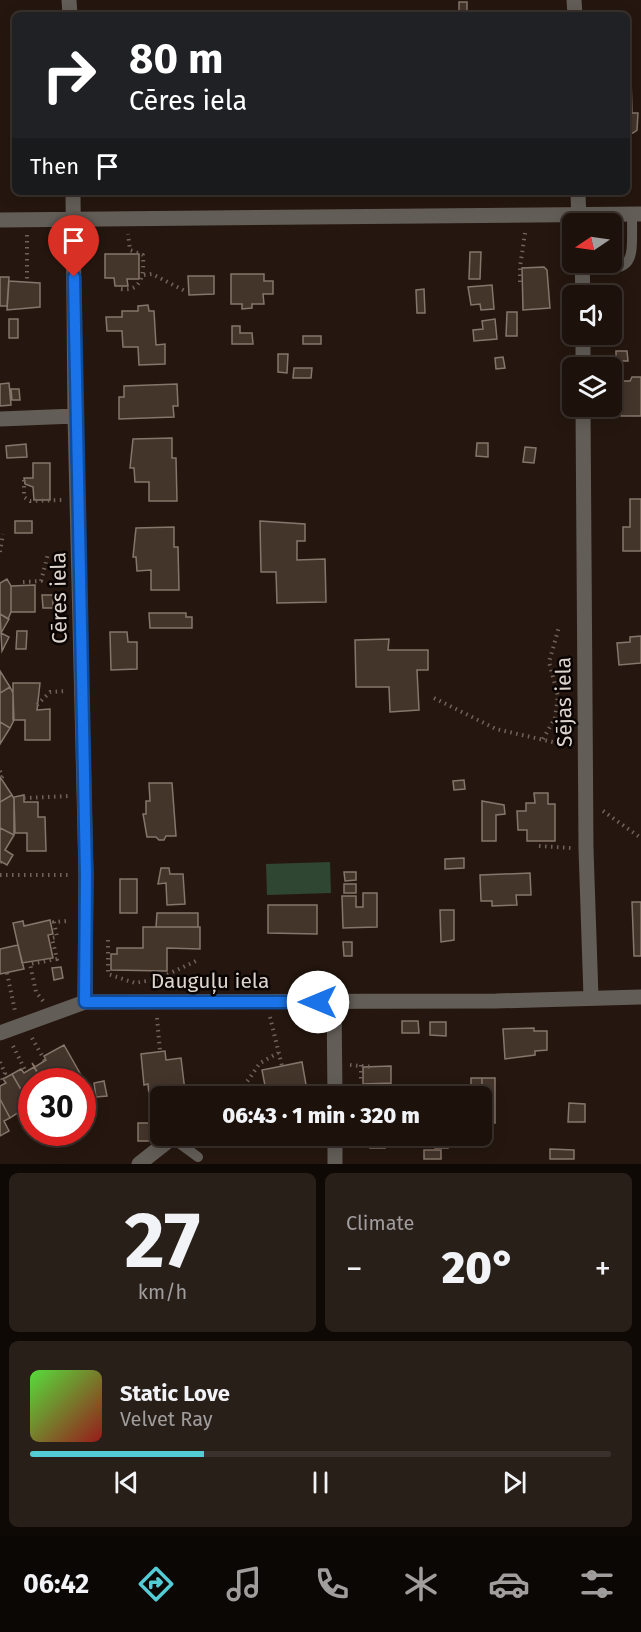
<!DOCTYPE html>
<html lang="en">
<head>
<meta charset="utf-8">
<style>
	:root { --surface:#1c110b; --page:#291f19; --text:#f1f3f6; --muted:#a09d9d; --line:#3a312c; --accent:#52ccd5 }
	body { margin:0; font-family:"Fira Sans",sans-serif; background:var(--page); color:var(--text); height:100vh; display:flex; flex-direction:column; font-size:22px; white-space:nowrap }
	* { box-sizing:border-box; margin:0 }
	p { font-size:20px; color:var(--muted) }
	.icon { flex:none; width:33px; height:33px; fill:none; stroke:currentColor; stroke-width:2; stroke-linecap:round; stroke-linejoin:round }
	.map { position:relative; height:1164px; overflow:hidden }
	.panel { display:flex; flex-direction:column; gap:9px; padding:9px; background:#0f0906; flex:1 }
	.panel>* { flex:none }
	.hud { position:absolute; left:12px; top:12px; width:618px; height:183px; border-radius:9px; box-shadow:0 3px 15px #0003,0 0 0 2px var(--line); background:#202124; color:#fff; overflow:hidden }
	.needle { width:39px; rotate:257deg }
	.tools { position:absolute; left:562px; top:213px; display:grid; gap:12px }
	.tools a { display:grid; place-items:center; width:60px; height:60px; border-radius:9px; background:var(--surface); box-shadow:0 3px 15px #0003,0 0 0 2px var(--line); font-size:30px }
	.speed { position:absolute; left:18px; top:1068px; display:flex; gap:12px; font-size:30px; font-weight:700; text-align:center }
	.speed>* { display:grid; place-content:center; width:78px; height:78px; border-radius:50%; background:var(--surface); box-shadow:0 3px 15px #0003,0 0 0 2px var(--line); line-height:1 }
	.speed .limit { border:9px solid #d22; background:#fff; color:#111 }
	.pin { position:absolute; display:grid; place-items:center; width:51px; height:51px; color:#fff; margin:-62px -26px; border-radius:50% 50% 50% 0; rotate:-45deg; box-shadow:0 0 6px #0007 }
	.pin .icon { rotate:45deg }
	.me { position:absolute; width:66px; margin:-33px; rotate:270deg; stroke-linejoin:round; filter:drop-shadow(0 0 4px #0008) }
	.turn { display:flex; align-items:center; gap:21px; height:126px; padding:0 18px; font-size:27px }
	.turn .icon { width:78px; height:78px; stroke-width:2.5 }
	.turn b { display:block; font-size:42px; line-height:51px }
	.then { display:flex; align-items:center; height:57px; padding:0 18px; background:#0003; gap:12px; font-size:22px }
	.big { font-size:45px; font-weight:800; line-height:1.1 }
	.panel .widget { flex:1; display:flex; flex-direction:column; justify-content:center; gap:9px; min-width:0; padding:0 21px; border-radius:9px; background:var(--page) }
	.panel .dial { align-items:center; gap:0 }
	.dial b { font-size:78px; line-height:1 }
	.song { display:flex; align-items:center; gap:18px }
	.cover { width:72px; height:72px; border-radius:9px; background:linear-gradient(135deg,hsl(110 70% 55%),hsl(0 70% 35%)) }
	.played { height:6px; border-radius:3px; background:linear-gradient(90deg,var(--accent) 30%,var(--line) 30%) }
	.keys { display:flex; justify-content:space-around; direction:ltr }
	.heat { display:flex; justify-content:space-between; align-items:center; font-size:33px; direction:ltr }
	.panel .tiles { flex:1; display:grid; gap:9px; grid-template-columns:1fr 1fr }
	.widget:last-child { grid-column:span 2 }
	.trip { position:absolute; left:150px; top:1086px; width:342px; height:60px; border-radius:9px; background:var(--surface); box-shadow:0 3px 15px #0003,0 0 0 2px var(--line); font-weight:800; line-height:60px; text-align:center }
	.tabs { display:flex; height:96px; justify-content:space-around; align-items:center; background:#0b0704; color:var(--muted) }
	.tabs .icon { width:42px; height:42px }
	.tabs .active { color:var(--accent) }
	.tabs b { font-size:27px; color:var(--text) }
	.map>svg:first-child { display:block }
	.green { fill:#2f4633 }
	.building { fill:#44352b; stroke:#86756a; stroke-width:1.5 }
	.lines { fill:none; stroke-linecap:round; stroke-linejoin:round }
	.path { stroke:#6f635c; stroke-width:4; stroke-dasharray:1.5 4.5; stroke-linecap:butt }
	.service { stroke:#635d57; stroke-width:10 }
	.minor { stroke:#635d57; stroke-width:15 }
	.route-casing { stroke:#114b97; stroke-width:15 }
	.route { stroke:#1a73e8; stroke-width:10 }
	.labels { text-anchor:middle; dominant-baseline:central; stroke-width:5; stroke-linejoin:round; paint-order:stroke }
	.street-label { font-size:21px; fill:#ddd3cd; stroke:#0a0503 }
</style>
</head>
<body>
<div class="map">
<svg width="641" height="1164" viewBox="0 0 641 1164">
	<rect width="100%" height="100%" fill="#25170f"/>
	<!-- green -->
	<path class="green" d="M330,862L331,893L267,895L266,864Z"/>
	<!-- building -->
	<path class="building" d="M459,2H467V14H459Z
		M627,77H631L632,113H638L637,130L633,133H627Z
		M470,252H481L480,279H469Z
		M105,254H139V279H127L128,286H115L114,278H105Z
		M544,267L547,270L550,308L523,310L522,268Z
		M231,274H264V281H273V294H263L264,304H252V308L242,309V304H231Z
		M188,276H214V294L189,295Z
		M0,277H9L7,306H0Z
		M9,281L40,283V307L7,310Z
		M492,285L494,309L481,310L480,304L471,305L468,287Z
		M424,289L425,313H417L416,290Z
		M148,305L149,311H154L156,345L165,344V364L139,365L138,347H123L122,331H107L106,317H122V311H138V306Z
		M507,312H517V336H506Z
		M9,319H18V338H9Z
		M495,319L497,339L474,341L473,330L483,329L482,321Z
		M232,326H240V333H252L253,344H232Z
		M303,336H321V344H303Z
		M616,351H627L628,361H616Z
		M278,354H288L287,373L278,372Z
		M503,357L505,368L496,369L495,358Z
		M294,368H312L311,378H293Z
		M632,377H641V416H621V381H630Z
		M9,383L11,405L0,406V384Z
		M177,384L178,406H173L174,417L119,419V397H124V386Z
		M11,389H19L20,400H12Z
		M172,438V458H176L177,501H149V482H135L134,468H130L133,439Z
		M477,443H488V457L476,456Z
		M26,444L27,457L7,458L6,446Z
		M525,447L536,448L534,463L523,462Z
		M33,463H50V500H34L33,487L25,484L24,478H33Z
		M630,499H641V551H623V527H630Z
		M15,521H32V533H15Z
		M260,521L305,524V541H297V560L325,559L326,602L277,603L276,572H261Z
		M174,527V547H178L179,590H151V570L137,571L136,557H133L136,528Z
		M7,579L11,586V612L8,619L0,614V583Z
		M35,585V612H11V586Z
		M42,595H53V608H43Z
		M149,613H186V617H192V628H150Z
		M0,614L9,619L1,633L9,637L2,651Z
		M17,631H27L26,649H16Z
		M110,632H127L128,642H137V669L111,670Z
		M641,636V663L619,665L617,643L630,642V637Z
		M389,639L388,650H428V670H417L419,710L390,712L389,687H356L355,640Z
		M0,671L10,687L0,693Z
		M13,683H40L37,710L50,709V740H25V720H13Z
		M10,687L13,693L14,720L10,728L0,722V693Z
		M0,722L10,728L0,744Z
		M0,777L12,795L0,802Z
		M464,780L465,789L454,790L453,781Z
		M149,783H172L176,836H166L164,840H159L156,837H147L143,814H146V801H150Z
		M534,793H548V804H555V841H527V830H518L517,811H526V803H535Z
		M12,795L14,799V835L0,828V802Z
		M24,795V802H38V817H45L46,851H27V833H15L14,797Z
		M482,801L504,805L505,814L496,815V841H482Z
		M0,828L14,835L5,850L13,855L7,865L0,861Z
		M464,858V868L445,869V859Z
		M161,868H169L170,874H183L185,904L167,905L166,883L158,884Z
		M344,872H356V880L345,881Z
		M530,873L531,895H516L517,905L492,906V901H481L480,875Z
		M120,879H137V913H120Z
		M344,884H356V893H344Z
		M363,893H377V927L343,928L342,896H356V907H363Z
		M632,902H641V956H634Z
		M268,905H317V934L268,933Z
		M440,910H454V940L441,942Z
		M157,913H198V927H156Z
		M50,920L53,934L48,935L53,958L22,963L13,923L23,921L24,926Z
		M143,927H200V949L167,948V971L111,970V954H117V948H143Z
		M343,942H352V956H344Z
		M18,945L24,969L0,974V949Z
		M61,967L63,978L54,980L52,968Z
		M402,1021H418L419,1033H402Z
		M430,1022H446V1036L430,1035Z
		M534,1028V1031H547V1050L535,1051V1055L505,1059L503,1029Z
		M64,1045L81,1075L71,1082H43L32,1063L35,1067L46,1060L44,1056Z
		M165,1051L166,1060L181,1058L185,1091L149,1095L148,1084L144,1085L141,1054Z
		M302,1062L308,1096H267L262,1070Z
		M391,1066V1083L363,1084V1067Z
		M34,1067L43,1082H32L30,1105L12,1074L21,1069L24,1073Z
		M12,1074L30,1105L10,1118L0,1099V1086L6,1083L3,1079Z
		M471,1078H482V1110V1096H471Z
		M482,1078H495V1123H482Z
		M104,1081L107,1096L96,1097L94,1083Z
		M391,1083V1096H371L370,1084Z
		M0,1099L10,1118L4,1121L9,1131L0,1136Z
		M569,1103L585,1104V1122H568Z
		M138,1123H155V1141H138Z
		M436,1136H448V1148H435Z
		M370,1137H385V1148H370Z
		M550,1149L574,1150V1159H550Z
		M424,1150H441V1159H424Z"/>
	<g class="lines">
		<!-- path -->
		<path class="path" d="M27,235V283
			M144,275L152,274L187,292
			M520,282V267L525,233
			M121,289C143,292 144,272 143,255L130,250L128,234
			M24,480V497L30,501L62,500
			M0,552L3,534
			M23,582L41,581L48,554
			M434,698L496,729L570,746
			M37,705L50,692L66,691
			M543,739L555,718L558,696L549,662L559,627
			M0,771L3,776L1,778
			M24,798L69,796
			M603,811L641,838
			M539,846L571,848
			M0,863L1,861
			M0,875H71
			M108,940V974L135,983L158,979L198,960
			M7,973L15,1011
			M43,1001L36,992L30,964L57,959L52,938L57,937L54,922L67,921
			M270,1017L282,1066
			M157,1018L160,1051
			M32,1038L45,1061
			M13,1046L26,1072
			M0,1062L5,1073L2,1078L4,1084
			M350,1065L373,1067
			M361,1065V1082
			M237,1096L260,1063L278,1053"/>
		<!-- service -->
		<path class="service" d="M582,270C637,271 632,265 632,214
			M172,1138L198,1157"/>
		<!-- minor -->
		<path class="minor" d="M69,0L70,15
			M574,0L575,15
			M73,192L75,416L86,874L85,1002
			M578,192L579,224
			M0,220L641,214
			M582,262L583,296
			M583,334V368
			M583,406L586,849L591,997
			M0,419L75,416
			M334,1001L335,1096
			M0,1033L85,1002L496,1001L641,997
			M335,1136V1164
			M139,1164L172,1138"/>
	</g>
	<g class="lines">
		<defs>
			<path id="route" d="M74,277L86,874L85,1002H318"/>
		</defs>
		<!-- route casing -->
		<use href="#route" class="route-casing"/>
		<!-- route -->
		<use href="#route" class="route"/>
	</g>
	<g class="labels">
		<!-- street labels -->
		<g class="street-label">
			<text transform="translate(59 598) rotate(-91)">Cēres iela</text>
			<text transform="translate(564 702) rotate(-91)">Sējas iela</text>
			<text x="210" y="981">Dauguļu iela</text>
		</g>
	</g>
</svg>
<div class="tools">
<a><svg class="needle" viewBox="-14 -14 28 28"><path d="M0-13l5 13h-10z" fill="#e53935"/><path d="M0 13l5-13h-10z" fill="#a09d9d"/></svg></a>
<a><svg class="icon" aria-label="sound" viewBox="0 0 24 24"><path d="M4 9h4l5-4v14l-5-4H4zM17 9q2 3 0 6"/></svg></a>
<a><svg class="icon" aria-label="layers" viewBox="0 0 24 24"><path d="M12 4l9 5-9 5-9-5zM3 14l9 5 9-5"/></svg></a>
</div>
<div class="speed"><div class="limit">30</div></div>
<div class="pin" style="left:74px;top:277px;background:#d93025"><svg class="icon" aria-label="arrive" viewBox="0 0 24 24"><path d="M6 21V4h12l-3 4 3 4H6"/></svg></div>
<svg class="me" style="left:318px;top:1002px" viewBox="-20 -20 40 40"><circle r="19" fill="#fff"/><path d="M0-13L10 11 0 6-10 11z" fill="#1a73e8"/></svg>
<div class="trip">06:43 · 1 min · 320 m</div>
<div class="hud">
<div class="turn"><svg class="icon" aria-label="right" viewBox="0 0 24 24"><path d="M7 20v-9h11M14 6l5 5-5 5"/></svg><div><b>80 m</b>Cēres iela</div></div>
<div class="then">Then<svg class="icon" aria-label="arrive" viewBox="0 0 24 24"><path d="M6 21V4h12l-3 4 3 4H6"/></svg></div>
</div>
</div>
<section class="panel">
<div class="tiles">
<div class="widget dial"><b>27</b><p>km/h</p></div>
<div class="widget"><p>Climate</p>
<div class="heat"><a>−</a><b class="big">20°</b><a>+</a></div>
</div>
<div class="widget">
<div class="song"><i class="cover"></i><div><b>Static Love</b><p>Velvet Ray</p></div></div>
<div class="played"></div>
<div class="keys"><svg class="icon" aria-label="previous" viewBox="0 0 24 24"><path d="M18 5L8 12l10 7zM5 5v14"/></svg><svg class="icon" aria-label="pause" viewBox="0 0 24 24"><path d="M8 5v14M16 5v14"/></svg><svg class="icon" aria-label="next" viewBox="0 0 24 24"><path d="M6 5l10 7-10 7zM19 5v14"/></svg></div>
</div>
</div>
</section>
<nav class="tabs">
<b>06:42</b>
<svg class="icon active" aria-label="directions" viewBox="0 0 24 24"><path d="M12 3l9 9-9 9-9-9zM9 14v-3h6M13 9l2 2-2 2"/></svg>
<svg class="icon" aria-label="music" viewBox="0 0 24 24"><path d="M9 18V5l10-2v13"/><circle cx="6" cy="18" r="3"/><circle cx="16" cy="16" r="3"/></svg>
<svg class="icon" aria-label="phone" viewBox="0 0 24 24"><path d="M5 4h4l2 5-3 2q2 4 5 5l2-3 5 2v4C11 20 4 13 5 4z"/></svg>
<svg class="icon" aria-label="climate" viewBox="0 0 24 24"><path d="M12 3v18M4 7l16 10M4 17L20 7"/></svg>
<svg class="icon" aria-label="car" viewBox="0 0 24 24"><path d="M5 17H2v-5l4-1 3-4h7l3 4 3 1v5h-3M9 17h6M6 11h13"/><circle cx="7" cy="17" r="2"/><circle cx="17" cy="17" r="2"/></svg>
<svg class="icon" aria-label="filters" viewBox="0 0 24 24"><path d="M4 7h16M4 17h16"/><circle cx="9" cy="7" r="2"/><circle cx="15" cy="17" r="2"/></svg>
</nav>
</body>
</html>
